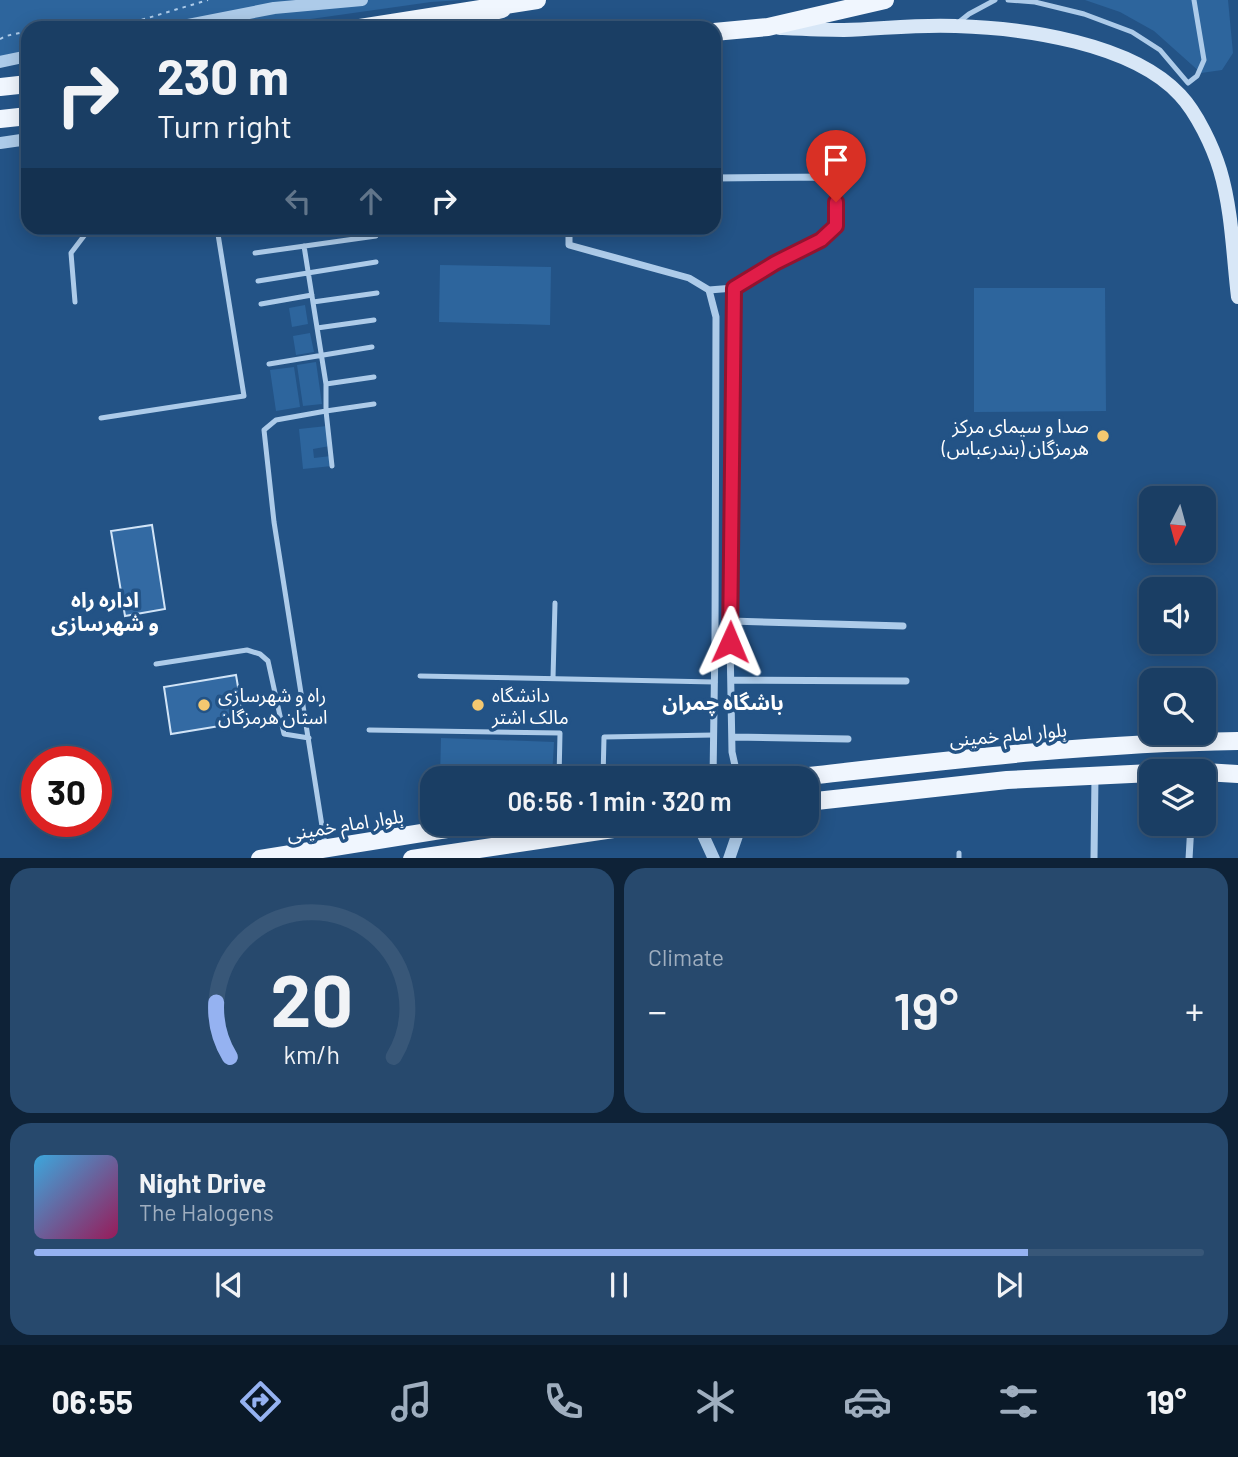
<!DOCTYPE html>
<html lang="en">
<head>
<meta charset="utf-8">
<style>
	:root { --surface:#1a3e64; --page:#27496d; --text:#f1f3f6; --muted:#9faebf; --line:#385778; --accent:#95b2f1 }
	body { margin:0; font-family:Barlow,"Noto Sans Arabic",sans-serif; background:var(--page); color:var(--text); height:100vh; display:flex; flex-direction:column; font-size:26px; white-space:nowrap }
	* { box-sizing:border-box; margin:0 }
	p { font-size:23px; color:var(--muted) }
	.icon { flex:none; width:38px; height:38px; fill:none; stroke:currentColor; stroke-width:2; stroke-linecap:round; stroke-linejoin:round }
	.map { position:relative; height:858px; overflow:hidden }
	.side { display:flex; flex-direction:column; gap:10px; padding:10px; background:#0e2237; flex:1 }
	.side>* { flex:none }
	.top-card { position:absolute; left:21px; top:21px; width:700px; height:214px; border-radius:21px; box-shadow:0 4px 18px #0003,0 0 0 2px var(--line); background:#1a3e64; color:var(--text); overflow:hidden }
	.needle { width:46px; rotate:186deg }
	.controls { position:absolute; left:1139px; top:486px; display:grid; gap:14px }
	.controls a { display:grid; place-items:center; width:77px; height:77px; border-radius:14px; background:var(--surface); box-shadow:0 4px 18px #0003,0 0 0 2px var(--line); font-size:35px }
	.speed { position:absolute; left:21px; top:746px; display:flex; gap:14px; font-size:35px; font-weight:700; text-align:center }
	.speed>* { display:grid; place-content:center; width:91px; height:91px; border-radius:50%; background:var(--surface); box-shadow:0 4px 18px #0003,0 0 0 2px var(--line); line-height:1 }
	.speed .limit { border:10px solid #d22; background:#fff; color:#111 }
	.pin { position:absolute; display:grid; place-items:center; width:60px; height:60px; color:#fff; margin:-72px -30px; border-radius:50% 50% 50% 0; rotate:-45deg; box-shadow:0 0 7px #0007 }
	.pin .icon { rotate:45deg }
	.me { position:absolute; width:77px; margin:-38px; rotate:1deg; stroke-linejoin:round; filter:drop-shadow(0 0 5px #0008) }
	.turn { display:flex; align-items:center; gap:24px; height:147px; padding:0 21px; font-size:32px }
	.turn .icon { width:91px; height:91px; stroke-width:2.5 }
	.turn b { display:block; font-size:49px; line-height:60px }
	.lanes { display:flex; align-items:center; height:66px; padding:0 21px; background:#0003; justify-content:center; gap:35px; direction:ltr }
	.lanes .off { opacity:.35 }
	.big { font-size:52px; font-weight:600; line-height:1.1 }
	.side .widget { flex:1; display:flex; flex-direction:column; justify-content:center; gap:10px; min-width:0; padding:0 24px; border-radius:21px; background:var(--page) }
	.side .dial { align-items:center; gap:0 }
	.dial svg { height:182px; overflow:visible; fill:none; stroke:var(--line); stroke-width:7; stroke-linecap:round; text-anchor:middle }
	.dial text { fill:var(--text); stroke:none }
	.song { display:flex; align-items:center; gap:21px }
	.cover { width:84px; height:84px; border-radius:10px; background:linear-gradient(135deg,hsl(200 70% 55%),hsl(330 70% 35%)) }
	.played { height:7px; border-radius:4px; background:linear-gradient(90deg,var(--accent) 85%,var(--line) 85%) }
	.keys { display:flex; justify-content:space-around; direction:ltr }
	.heat { display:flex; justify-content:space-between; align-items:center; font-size:38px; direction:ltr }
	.side .tiles { flex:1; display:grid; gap:10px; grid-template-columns:1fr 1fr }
	.widget:last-child { grid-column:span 2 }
	.trip { position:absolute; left:420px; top:766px; width:399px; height:70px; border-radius:21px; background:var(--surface); box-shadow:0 4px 18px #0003,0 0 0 2px var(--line); font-weight:600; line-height:70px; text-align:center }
	.tab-bar { display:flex; height:112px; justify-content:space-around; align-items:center; background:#0a1928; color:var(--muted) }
	.tab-bar .icon { width:49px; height:49px }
	.tab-bar .selected { color:var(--accent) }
	.tab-bar b { font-size:32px; color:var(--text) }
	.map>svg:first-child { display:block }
	.green { fill:#2d659d }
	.building { fill:#336aa3; stroke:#d1e4f7; stroke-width:2 }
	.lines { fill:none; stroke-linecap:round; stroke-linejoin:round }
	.path { stroke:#adcbe9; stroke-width:2; stroke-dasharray:3.5 5; stroke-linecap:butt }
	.service { stroke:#adcbe9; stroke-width:5 }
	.minor { stroke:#adcbe9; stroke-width:7 }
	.tertiary { stroke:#adcbe9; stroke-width:12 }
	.secondary { stroke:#d8e7f7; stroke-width:14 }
	.primary { stroke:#f0f6fe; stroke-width:18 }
	.route-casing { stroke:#92132f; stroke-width:18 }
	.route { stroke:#e11d48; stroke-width:12 }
	.poi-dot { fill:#f4c870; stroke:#235386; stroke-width:2.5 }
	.labels { text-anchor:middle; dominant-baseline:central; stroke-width:7; stroke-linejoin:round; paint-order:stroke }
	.poi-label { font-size:19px; fill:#fff; stroke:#235386; text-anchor:start }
	.street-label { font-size:19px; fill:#fff; stroke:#235386 }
	.neighbourhood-label { font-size:21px; font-weight:bold; fill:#fff; stroke:#235386 }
</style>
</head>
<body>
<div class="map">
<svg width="1238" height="859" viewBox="0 0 1238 859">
	<rect width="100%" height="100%" fill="#235386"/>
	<!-- green -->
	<path class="green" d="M0,0H462L431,2L247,28H28V59L0,62Z
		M1085,0H1228L1233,53L1222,70L1201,73L1154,31L1120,12Z
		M440,265L551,267L550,325L439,322Z
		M974,288H1105L1106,411L974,412Z
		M305,305L308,324L292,327L289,308Z
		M310,333L314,352L296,355L293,336Z
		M316,362L322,404L303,406L297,365Z
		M294,367L300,407L276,411L270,370Z
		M327,426L330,446L313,449L314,458L331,456L332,466L303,469L299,429Z
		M441,738L554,742L552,777L540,779H440Z"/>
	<!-- building -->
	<path class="building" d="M152,525L165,609L125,616L111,531Z
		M236,675L244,722L171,734L164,687Z"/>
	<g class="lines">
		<!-- path -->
		<path class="path" d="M39,28L53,25L81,28
			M83,28L131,23L208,0
			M0,39L6,36L28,31"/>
		<!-- service -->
		<path class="service" d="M1008,0L1035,2L1084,14L1132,32L1160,50L1188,83L1197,76L1204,60L1194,0
			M959,22L969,14L995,0
			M304,246L326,384V411L276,420L264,430L274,522L325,845
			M255,253L376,236L377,228
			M258,281L376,262
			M75,302L71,253L90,228
			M313,302L377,293
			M261,304L312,295
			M317,328L374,320
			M269,364L372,347
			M326,384L374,377
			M101,418L244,396L217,228
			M332,466L326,411L374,404
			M156,664L247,650L260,654L268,661L284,734L309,738
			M420,676L715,682
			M553,678L555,603
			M369,730L560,733L559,779
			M603,779L604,737L714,735
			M959,859V853"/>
		<!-- minor -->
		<path class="minor" d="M569,228V245L689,278L709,290L734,288L775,263L821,240L836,226V177L714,178
			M734,288L730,642L732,752L738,779
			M709,290L716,317L715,638L713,779
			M730,621L903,626
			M731,680L906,681
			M732,737L848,739
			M1094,859L1095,776
			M1189,859L1191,824"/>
		<!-- tertiary -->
		<path class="tertiary" d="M173,28L274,8L362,0
			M0,62L28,56
			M0,143L28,139
			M698,824L714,859
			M729,859L741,824"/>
		<!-- secondary -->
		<path class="secondary" d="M780,28C802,29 823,30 844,30C881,29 919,24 956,26C1024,28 1132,43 1180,95C1197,113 1213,147 1220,170C1232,210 1233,255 1238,297"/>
		<!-- primary -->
		<path class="primary" d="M360,28L537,0
			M483,28L484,19L494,11L502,9
			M714,32L768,27L885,0
			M0,87L28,84
			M0,119L28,116
			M1204,772L1238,774
			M782,779C934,762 1085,743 1238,741
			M807,802L1007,780L1152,773
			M260,859L478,824
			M412,859L647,824"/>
	</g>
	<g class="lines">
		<defs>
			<path id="route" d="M730,642L734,288L775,263L821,240L836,226V202"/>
		</defs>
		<!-- route casing -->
		<use href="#route" class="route-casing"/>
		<!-- route -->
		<use href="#route" class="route"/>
	</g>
	<!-- markers -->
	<g class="poi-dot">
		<circle cx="1103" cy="436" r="7"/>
		<circle cx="204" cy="705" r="7"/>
		<circle cx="478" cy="705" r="7"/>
	</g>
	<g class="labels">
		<!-- poi labels -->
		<g class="poi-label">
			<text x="1089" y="425" text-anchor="end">صدا و سیمای مرکز<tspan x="1089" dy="22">هرمزگان (بندرعباس)</tspan></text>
			<text x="218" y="694">راه و شهرسازی<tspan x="218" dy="22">استان هرمزگان</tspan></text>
			<text x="492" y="694">دانشگاه<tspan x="492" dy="22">مالک اشتر</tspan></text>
		</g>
		<!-- street labels -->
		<g class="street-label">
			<text transform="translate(1008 734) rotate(-5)">بلوار امام خمینی</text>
			<text transform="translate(345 824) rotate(-9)">بلوار امام خمینی</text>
		</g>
		<!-- neighbourhood labels -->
		<g class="neighbourhood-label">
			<text x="105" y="598">اداره راه<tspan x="105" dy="24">و شهرسازی</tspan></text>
			<text x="723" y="701">باشگاه چمران</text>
		</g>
	</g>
</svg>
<div class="controls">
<a><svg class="needle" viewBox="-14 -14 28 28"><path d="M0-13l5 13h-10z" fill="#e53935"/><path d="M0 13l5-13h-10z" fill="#9faebf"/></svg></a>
<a><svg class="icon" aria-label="sound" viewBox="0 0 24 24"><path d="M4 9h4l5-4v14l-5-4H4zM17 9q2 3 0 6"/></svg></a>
<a><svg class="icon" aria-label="search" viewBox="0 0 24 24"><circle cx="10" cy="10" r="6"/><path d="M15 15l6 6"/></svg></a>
<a><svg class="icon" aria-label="layers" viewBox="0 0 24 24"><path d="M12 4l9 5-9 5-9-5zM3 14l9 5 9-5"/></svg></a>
</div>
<div class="speed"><div class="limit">30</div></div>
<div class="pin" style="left:836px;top:202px;background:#d93025"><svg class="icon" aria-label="arrive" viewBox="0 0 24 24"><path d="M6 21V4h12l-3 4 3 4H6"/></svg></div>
<svg class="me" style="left:730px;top:642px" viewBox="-20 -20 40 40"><path d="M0-17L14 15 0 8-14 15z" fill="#e11d48" stroke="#fff" stroke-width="4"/></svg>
<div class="trip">06:56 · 1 min · 320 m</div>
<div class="top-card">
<div class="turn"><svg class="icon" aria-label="right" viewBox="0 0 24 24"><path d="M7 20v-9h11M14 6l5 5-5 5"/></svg><div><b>230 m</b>Turn right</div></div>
<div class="lanes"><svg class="icon off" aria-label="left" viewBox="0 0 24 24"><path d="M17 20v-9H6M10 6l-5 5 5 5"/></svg><svg class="icon off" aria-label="ahead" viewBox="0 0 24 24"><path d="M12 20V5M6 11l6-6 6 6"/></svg><svg class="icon" aria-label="right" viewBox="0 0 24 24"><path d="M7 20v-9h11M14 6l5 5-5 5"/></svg></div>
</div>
</div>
<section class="side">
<div class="tiles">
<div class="widget dial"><svg viewBox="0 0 100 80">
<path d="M14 69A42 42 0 1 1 86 69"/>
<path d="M14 69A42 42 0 0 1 8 45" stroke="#95b2f1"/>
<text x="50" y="56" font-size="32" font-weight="700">20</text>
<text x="50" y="72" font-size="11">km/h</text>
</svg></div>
<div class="widget"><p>Climate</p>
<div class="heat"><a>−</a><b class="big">19°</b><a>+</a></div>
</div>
<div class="widget">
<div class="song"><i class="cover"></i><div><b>Night Drive</b><p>The Halogens</p></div></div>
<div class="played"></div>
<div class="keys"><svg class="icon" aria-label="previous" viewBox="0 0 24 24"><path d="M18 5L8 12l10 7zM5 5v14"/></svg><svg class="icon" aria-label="pause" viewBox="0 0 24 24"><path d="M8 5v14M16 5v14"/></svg><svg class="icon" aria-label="next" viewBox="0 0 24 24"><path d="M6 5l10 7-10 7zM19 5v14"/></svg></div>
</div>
</div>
</section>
<nav class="tab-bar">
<b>06:55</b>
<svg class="icon selected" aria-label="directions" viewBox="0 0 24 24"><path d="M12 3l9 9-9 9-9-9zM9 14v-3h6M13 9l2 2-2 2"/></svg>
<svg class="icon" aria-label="music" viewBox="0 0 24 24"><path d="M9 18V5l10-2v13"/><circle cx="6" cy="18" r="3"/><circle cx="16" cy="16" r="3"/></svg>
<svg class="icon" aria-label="phone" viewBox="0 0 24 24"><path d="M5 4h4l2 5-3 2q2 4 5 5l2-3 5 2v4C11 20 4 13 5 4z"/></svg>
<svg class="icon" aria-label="climate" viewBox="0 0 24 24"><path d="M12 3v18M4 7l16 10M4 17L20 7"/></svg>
<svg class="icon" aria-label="car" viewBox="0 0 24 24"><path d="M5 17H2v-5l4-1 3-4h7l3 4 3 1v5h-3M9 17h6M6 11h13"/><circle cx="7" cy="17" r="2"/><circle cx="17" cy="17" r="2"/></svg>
<svg class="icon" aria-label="filters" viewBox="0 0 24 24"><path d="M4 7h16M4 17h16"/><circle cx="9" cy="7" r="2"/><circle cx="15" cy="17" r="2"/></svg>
<b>19°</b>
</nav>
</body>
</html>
